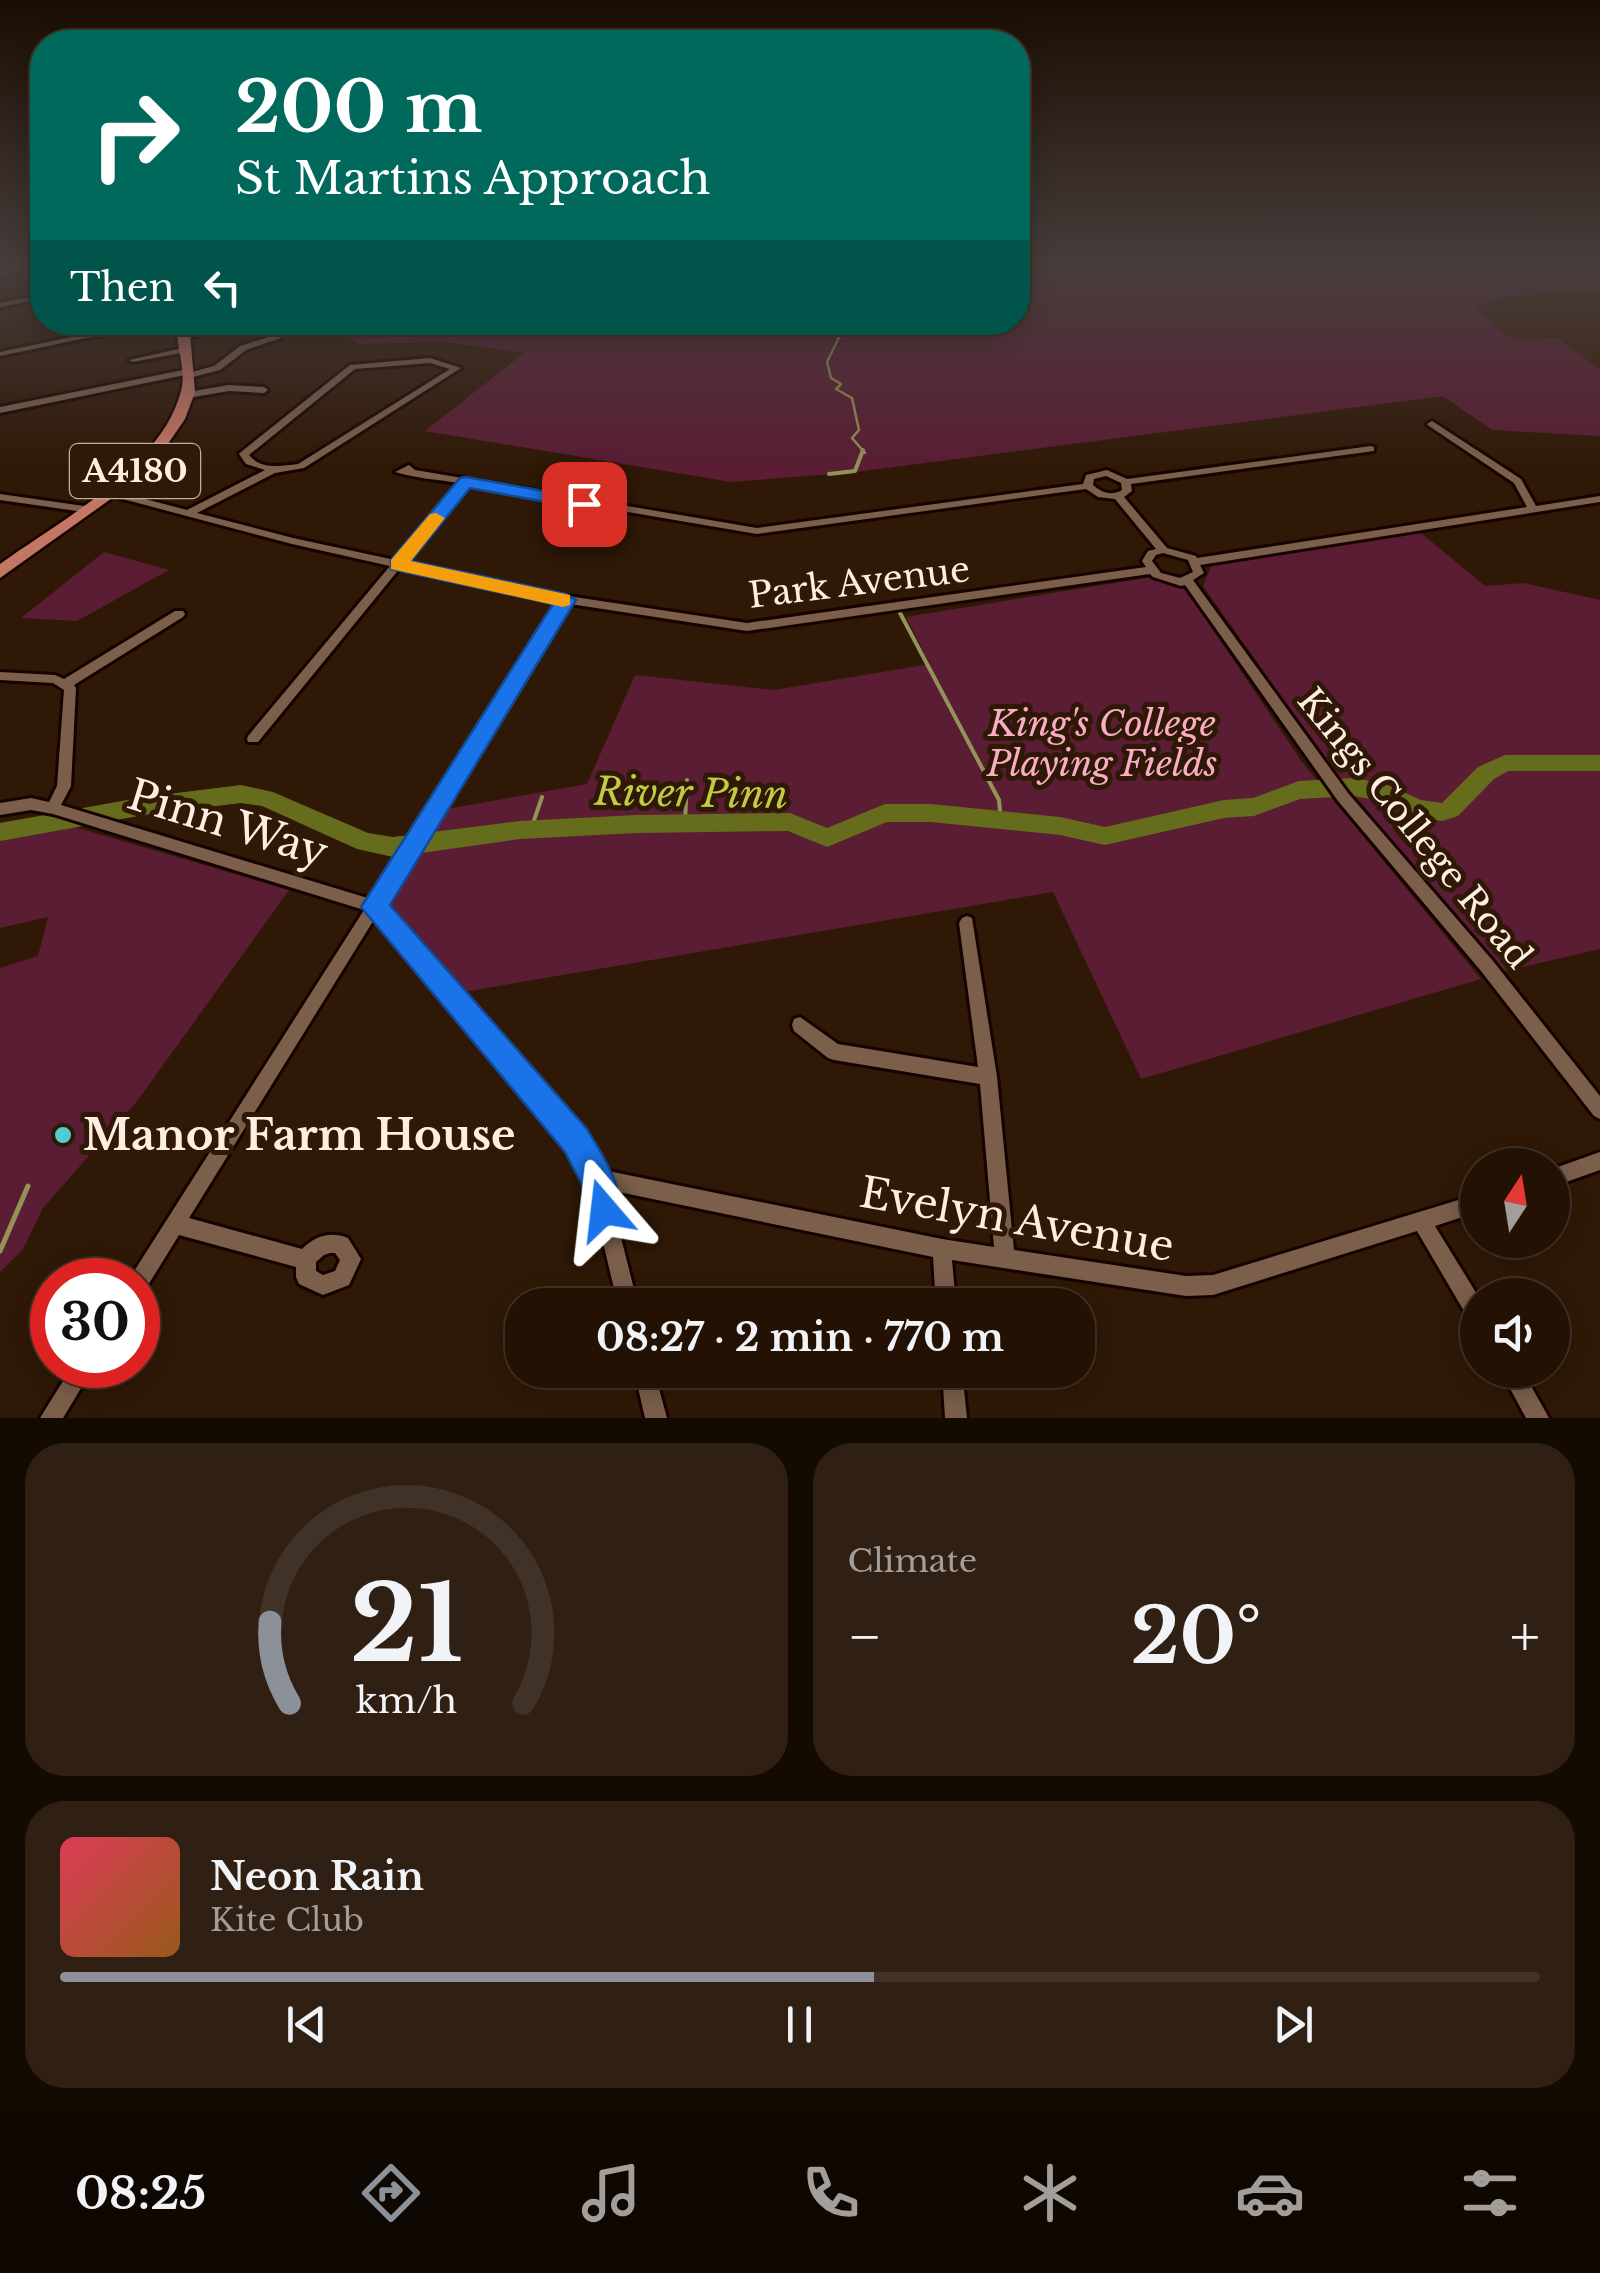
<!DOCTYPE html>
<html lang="en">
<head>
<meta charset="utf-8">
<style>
	:root { --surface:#231204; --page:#2f2013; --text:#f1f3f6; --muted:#a39e9a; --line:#403226; --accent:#8c9099 }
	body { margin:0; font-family:"Libre Baskerville",serif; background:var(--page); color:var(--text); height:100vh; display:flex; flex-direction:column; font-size:38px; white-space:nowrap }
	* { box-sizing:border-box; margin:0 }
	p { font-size:32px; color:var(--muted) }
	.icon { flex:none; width:55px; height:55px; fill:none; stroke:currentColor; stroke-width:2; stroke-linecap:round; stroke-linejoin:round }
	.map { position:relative; height:1418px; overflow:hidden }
	.side { display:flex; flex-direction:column; gap:25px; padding:25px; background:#130a02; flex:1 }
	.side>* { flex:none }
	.banner { position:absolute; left:30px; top:30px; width:1000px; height:305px; border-radius:40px; box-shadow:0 5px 25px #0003,0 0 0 2px var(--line); background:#00695c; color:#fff; overflow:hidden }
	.needle { width:65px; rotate:12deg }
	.tools { position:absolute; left:1460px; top:1148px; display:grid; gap:20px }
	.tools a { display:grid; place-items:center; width:110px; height:110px; border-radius:50%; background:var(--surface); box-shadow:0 5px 25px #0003,0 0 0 2px var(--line); font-size:50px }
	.speed { position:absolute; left:30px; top:1258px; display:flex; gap:20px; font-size:50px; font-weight:700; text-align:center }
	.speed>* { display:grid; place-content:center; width:130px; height:130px; border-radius:50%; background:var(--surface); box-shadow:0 5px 25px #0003,0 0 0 2px var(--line); line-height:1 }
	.speed .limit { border:15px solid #d22; background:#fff; color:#111 }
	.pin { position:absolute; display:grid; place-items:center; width:85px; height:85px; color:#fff; margin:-42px; border-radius:20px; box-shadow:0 5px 15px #0006 }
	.me { position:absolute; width:110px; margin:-55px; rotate:343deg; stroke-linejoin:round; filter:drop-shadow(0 0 8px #0008) }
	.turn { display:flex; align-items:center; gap:35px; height:210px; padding:0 40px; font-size:45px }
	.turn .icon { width:130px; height:130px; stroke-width:2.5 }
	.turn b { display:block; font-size:70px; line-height:85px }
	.then { display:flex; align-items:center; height:95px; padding:0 40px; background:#0003; gap:20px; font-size:38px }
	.big { font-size:75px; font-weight:700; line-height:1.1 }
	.side .tile { flex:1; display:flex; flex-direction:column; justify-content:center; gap:15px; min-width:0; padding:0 35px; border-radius:40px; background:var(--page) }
	.side .dial { align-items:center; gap:0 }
	.dial svg { height:260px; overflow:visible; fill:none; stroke:var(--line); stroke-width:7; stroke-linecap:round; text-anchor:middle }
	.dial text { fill:var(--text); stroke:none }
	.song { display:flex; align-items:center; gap:30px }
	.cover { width:120px; height:120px; border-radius:15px; background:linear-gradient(135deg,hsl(350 70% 55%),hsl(30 70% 35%)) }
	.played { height:10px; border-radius:5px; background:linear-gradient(90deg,var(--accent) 55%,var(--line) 55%) }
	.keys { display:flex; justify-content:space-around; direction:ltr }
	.heat { display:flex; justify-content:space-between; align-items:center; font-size:55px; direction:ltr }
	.side .tiles { flex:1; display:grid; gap:25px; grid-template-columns:1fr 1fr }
	.tile:last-child { grid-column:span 2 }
	.trip { position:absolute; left:505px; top:1288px; width:590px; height:100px; border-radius:40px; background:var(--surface); box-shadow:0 5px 25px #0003,0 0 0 2px var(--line); font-weight:700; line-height:100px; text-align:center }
	.dock { display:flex; height:160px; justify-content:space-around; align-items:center; background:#0e0702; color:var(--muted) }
	.dock .icon { width:70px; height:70px }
	.dock .active { color:var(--accent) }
	.dock b { font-size:45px; color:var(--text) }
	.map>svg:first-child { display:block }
	.built { fill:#391c04 }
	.green { fill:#5a1d34 }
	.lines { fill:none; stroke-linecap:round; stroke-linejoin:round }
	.stream-far2 { stroke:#939357; stroke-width:2.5 }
	.stream-far1 { stroke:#939357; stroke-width:4 }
	.stream { stroke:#939357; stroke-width:5 }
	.river { fill:#656c1c; fill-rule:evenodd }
	.minor-casing { stroke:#160300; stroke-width:6 }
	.primary-casing { stroke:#160300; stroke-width:5 }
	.minor { fill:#7b5f4b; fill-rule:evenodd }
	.primary { fill:#c47665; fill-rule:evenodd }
	.route { fill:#1a73e8; stroke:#114b97; stroke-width:2.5 }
	.slow { fill:#f59e0b }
	.poi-dot { fill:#51ccd2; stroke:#2f1806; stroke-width:4 }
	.labels { text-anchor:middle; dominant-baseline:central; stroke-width:10; stroke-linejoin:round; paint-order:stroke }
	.shield { fill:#2f1806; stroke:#c0aea0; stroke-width:2.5 }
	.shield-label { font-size:32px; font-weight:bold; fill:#feeee2 }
	.street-label { font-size:35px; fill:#feeee2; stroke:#2f1806 }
	.park-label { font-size:35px; font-style:italic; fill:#f9acc3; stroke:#2f1806 }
	.water-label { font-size:38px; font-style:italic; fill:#c0cc44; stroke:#2f1806 }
	.near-street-label { font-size:42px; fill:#feeee2; stroke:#2f1806 }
	.near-poi-label { font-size:42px; font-weight:bold; fill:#feeee2; stroke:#2f1806; text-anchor:start }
</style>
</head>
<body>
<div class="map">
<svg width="1600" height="1418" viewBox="0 0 1600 1418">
	<rect width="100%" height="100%" fill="#2f1806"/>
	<!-- built -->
	<path class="built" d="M1585,289L1600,291V370L1558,338L1511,339L1473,305L1508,296Z"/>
	<!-- green -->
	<path class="green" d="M1018,269L1600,270V291L1508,296L1474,306L1511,339L1558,338L1600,370V436L1492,430L1443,396L848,473L731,482L425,431L524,353L444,342L360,344L321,323L1018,322Z
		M1421,533L1485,586L1524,583L1600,600V949L1501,972L1350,793L1203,586L1212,565Z
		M104,552L169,570L77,621L21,618Z
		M1152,577L1186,589L1302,762L1481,979L1141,1079L1053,892L463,992L387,908L447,809L587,784L635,675L774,690L930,664L906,617Z
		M40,823H61L289,890L138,1100L43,1208L23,1249L0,1272V968L38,956L48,917L0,928V832Z"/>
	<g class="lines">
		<!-- stream-far2 -->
		<path class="stream-far2" d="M841,322L844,327L827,362L831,378L841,384L836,389L852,398L859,430L852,438L865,453"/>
		<!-- stream-far1 -->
		<path class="stream-far1" d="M829,474L855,471L863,450
			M899,611L999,800L1001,822
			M685,823L687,780
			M531,829L542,797"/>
		<!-- stream -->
		<path class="stream" d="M0,1251L28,1186"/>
		<!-- river -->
		<path class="river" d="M1505,755H1600V771H1508L1494,779L1458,816L1442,821L1418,817L1381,801L1354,796L1300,799L1254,816L1224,818L1105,845L1060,835L931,822H887L827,847L788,831L636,833L520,839L393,857L357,849L262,806L241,803L144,815L0,841V823L144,797L241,785L273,792L368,833L393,837L520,821L636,815L790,813L827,828L885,804H931L1060,817L1105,827L1224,800L1253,798L1299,781L1354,778L1385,784L1421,800L1442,803L1478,767Z"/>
		<defs>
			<path id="minor" d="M12,269H27L0,276V272Z
				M42,295V299L0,307V303Z
				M164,322H187L81,339L0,356V352L81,335Z
				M235,322H251L181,340L177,338Z
				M278,334H281V338L246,350L220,370L189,378L185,375L0,413V407L188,369L192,372L214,366L240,346Z
				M183,348H186V352L133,362L129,360Z
				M430,358L461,368L304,468L275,473L197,513L293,538L395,560L460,483C439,480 414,478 395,472L409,465L415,470L757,528L1083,484L1086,475L1107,470L1127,479L1371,446L1374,447V451L1131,484L1132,491L1124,497L1167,548L1196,556L1197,558L1527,507L1514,483L1429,426L1427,424L1432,421L1521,479L1536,506L1600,496V502L1200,565L1204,573L1193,580L1348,793L1493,961L1600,1096V1119L1594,1116L1481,971L1338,801L1185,585L1181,586L1153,577L1150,574L747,631L570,604L383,905L593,1151L603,1170L942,1239L994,1247L980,1084L834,1060L828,1058L794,1031L792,1025L794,1019L800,1017L838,1044L978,1067L959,923L962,918L967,916L972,918L997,1077L1014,1250L1186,1276L1213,1275L1478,1194V1212L1435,1226L1478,1296V1326L1471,1323L1417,1231L1213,1295L1186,1296L952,1260L956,1305H936L933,1257L609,1190L638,1305H618L588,1180L581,1163L375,918L189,1218L302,1249C315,1236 330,1231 348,1238L361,1259L349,1285L323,1295L299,1284L296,1277V1267L179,1235L145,1290L138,1293V1280H129L131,1276L364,910L53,814L31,810L0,815V803L31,798L49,802L57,786L64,690L53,683L0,680V672L55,675L64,679L175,611H183L185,614L183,617L74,685L76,688L71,786L61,805L371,899L559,602L400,568L258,742H248L247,739L248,736L390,566L292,544L104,494L102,492L107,489L187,510L265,470L246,464L239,454L241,452L350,365ZM430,363L450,369L298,464C281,466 261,470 249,455L355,369ZM1106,476L1121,483L1122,490C1111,496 1102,493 1093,485L1094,479ZM469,485L757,534L1086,489L1098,497L1115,499L1156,549L1148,551L1142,561L1146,567L747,623L541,592L405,563ZM1163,553L1188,560L1193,572L1180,578L1161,573L1152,561L1156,555ZM330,1253H335L340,1260L335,1271L323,1275L316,1271V1262L324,1255Z
				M229,385L264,387L268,390L264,393L229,391L188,398L184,395L188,392Z
				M0,494L84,506L89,509L84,512L0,500Z
				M1600,1152V1170L1552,1187V1169Z
				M73,1365H95L63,1418H40Z
				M634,1370H654L667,1418H645Z
				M942,1370H962L967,1418H945Z
				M1500,1370H1522L1549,1418H1526Z"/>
			<path id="primary" d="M177,322H189L195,392L185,419L165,448L115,496L0,578V564C59,521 162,467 181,391C187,369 175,345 177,322Z"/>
		</defs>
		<!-- minor casing -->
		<use href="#minor" class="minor-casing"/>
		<!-- primary casing -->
		<use href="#primary" class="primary-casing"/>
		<!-- minor -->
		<use href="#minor" class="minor"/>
		<!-- primary -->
		<use href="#primary" class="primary"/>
	</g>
	<!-- sky -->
	<linearGradient id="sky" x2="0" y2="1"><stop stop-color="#1a0d03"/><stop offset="0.57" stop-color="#473d3b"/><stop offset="1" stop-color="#473d3b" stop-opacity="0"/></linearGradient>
	<rect width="1600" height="468" fill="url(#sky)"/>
	<!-- route -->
	<path class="route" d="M466,477L584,498L593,504L584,509L470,488L411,561L566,594L576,600L390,905L587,1129C602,1155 629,1192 616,1222L604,1227L593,1222L581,1183L565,1152L361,907L553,604L391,569V560L460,478Z"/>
	<!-- slow -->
	<path class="slow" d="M436,513L445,518L411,561L570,595V605L563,607L391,569V560L430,514Z"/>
	<!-- markers -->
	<circle class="poi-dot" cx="63" cy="1135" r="10"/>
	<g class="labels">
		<!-- shield labels -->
		<rect class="shield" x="70" y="444" width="130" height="54" rx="8"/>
		<g class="shield-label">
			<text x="135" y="471">A4180</text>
		</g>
		<!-- street labels -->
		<g class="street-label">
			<text transform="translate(859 582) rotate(-7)">Park Avenue</text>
			<text transform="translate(1415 828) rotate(51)">Kings College Road</text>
		</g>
		<!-- park labels -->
		<g class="park-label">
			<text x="1102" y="723">King's College<tspan x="1102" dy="40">Playing Fields</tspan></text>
		</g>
		<!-- water labels -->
		<g class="water-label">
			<text transform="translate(691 793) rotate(1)">River Pinn</text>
		</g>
		<!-- near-street labels -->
		<g class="near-street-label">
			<text transform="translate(228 823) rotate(17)">Pinn Way</text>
			<text transform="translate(1017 1219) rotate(10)">Evelyn Avenue</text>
		</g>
		<!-- near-poi labels -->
		<g class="near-poi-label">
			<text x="83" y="1135">Manor Farm House</text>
		</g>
	</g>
</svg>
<div class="tools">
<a><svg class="needle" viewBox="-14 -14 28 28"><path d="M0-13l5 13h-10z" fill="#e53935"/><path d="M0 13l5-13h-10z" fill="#a39e9a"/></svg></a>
<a><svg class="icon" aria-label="sound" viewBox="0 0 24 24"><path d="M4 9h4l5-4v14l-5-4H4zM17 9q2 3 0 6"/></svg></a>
</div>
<div class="speed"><div class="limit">30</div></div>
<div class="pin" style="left:584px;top:504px;background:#d93025"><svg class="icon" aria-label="arrive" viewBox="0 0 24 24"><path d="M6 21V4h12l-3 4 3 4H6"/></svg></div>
<svg class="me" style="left:604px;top:1210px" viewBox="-20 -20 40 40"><path d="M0-17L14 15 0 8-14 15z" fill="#1a73e8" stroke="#fff" stroke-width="4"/></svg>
<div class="trip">08:27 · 2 min · 770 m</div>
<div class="banner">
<div class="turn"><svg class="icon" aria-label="right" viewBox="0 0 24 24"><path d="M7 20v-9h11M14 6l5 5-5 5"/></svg><div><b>200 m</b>St Martins Approach</div></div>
<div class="then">Then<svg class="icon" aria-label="left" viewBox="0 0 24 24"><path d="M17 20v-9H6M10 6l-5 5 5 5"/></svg></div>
</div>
</div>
<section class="side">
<div class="tiles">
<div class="tile dial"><svg viewBox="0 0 100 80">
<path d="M14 69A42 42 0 1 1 86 69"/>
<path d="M14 69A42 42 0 0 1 8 44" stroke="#8c9099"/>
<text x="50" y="56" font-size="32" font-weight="700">21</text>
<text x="50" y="72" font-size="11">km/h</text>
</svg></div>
<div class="tile"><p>Climate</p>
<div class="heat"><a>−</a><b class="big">20°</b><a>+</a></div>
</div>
<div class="tile">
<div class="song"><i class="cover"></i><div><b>Neon Rain</b><p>Kite Club</p></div></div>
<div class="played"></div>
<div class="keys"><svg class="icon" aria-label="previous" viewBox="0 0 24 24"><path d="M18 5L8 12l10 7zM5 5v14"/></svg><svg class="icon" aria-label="pause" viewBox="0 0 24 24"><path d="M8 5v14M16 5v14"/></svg><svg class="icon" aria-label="next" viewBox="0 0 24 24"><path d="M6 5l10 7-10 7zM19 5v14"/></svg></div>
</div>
</div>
</section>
<nav class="dock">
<b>08:25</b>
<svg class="icon active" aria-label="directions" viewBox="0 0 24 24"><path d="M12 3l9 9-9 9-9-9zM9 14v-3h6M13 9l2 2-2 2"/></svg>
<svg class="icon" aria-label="music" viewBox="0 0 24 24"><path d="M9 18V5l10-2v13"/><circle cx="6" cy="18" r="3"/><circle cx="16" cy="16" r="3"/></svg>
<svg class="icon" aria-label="phone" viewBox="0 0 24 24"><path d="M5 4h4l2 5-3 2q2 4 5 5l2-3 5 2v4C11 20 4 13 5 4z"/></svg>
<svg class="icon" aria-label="climate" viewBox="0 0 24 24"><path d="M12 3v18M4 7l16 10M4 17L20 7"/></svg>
<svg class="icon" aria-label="car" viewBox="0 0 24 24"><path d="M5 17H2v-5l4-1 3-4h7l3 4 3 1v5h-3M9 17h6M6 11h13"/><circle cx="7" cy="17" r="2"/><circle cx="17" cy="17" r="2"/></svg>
<svg class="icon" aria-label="filters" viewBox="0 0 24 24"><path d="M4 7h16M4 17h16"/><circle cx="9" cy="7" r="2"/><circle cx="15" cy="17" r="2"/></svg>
</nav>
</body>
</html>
